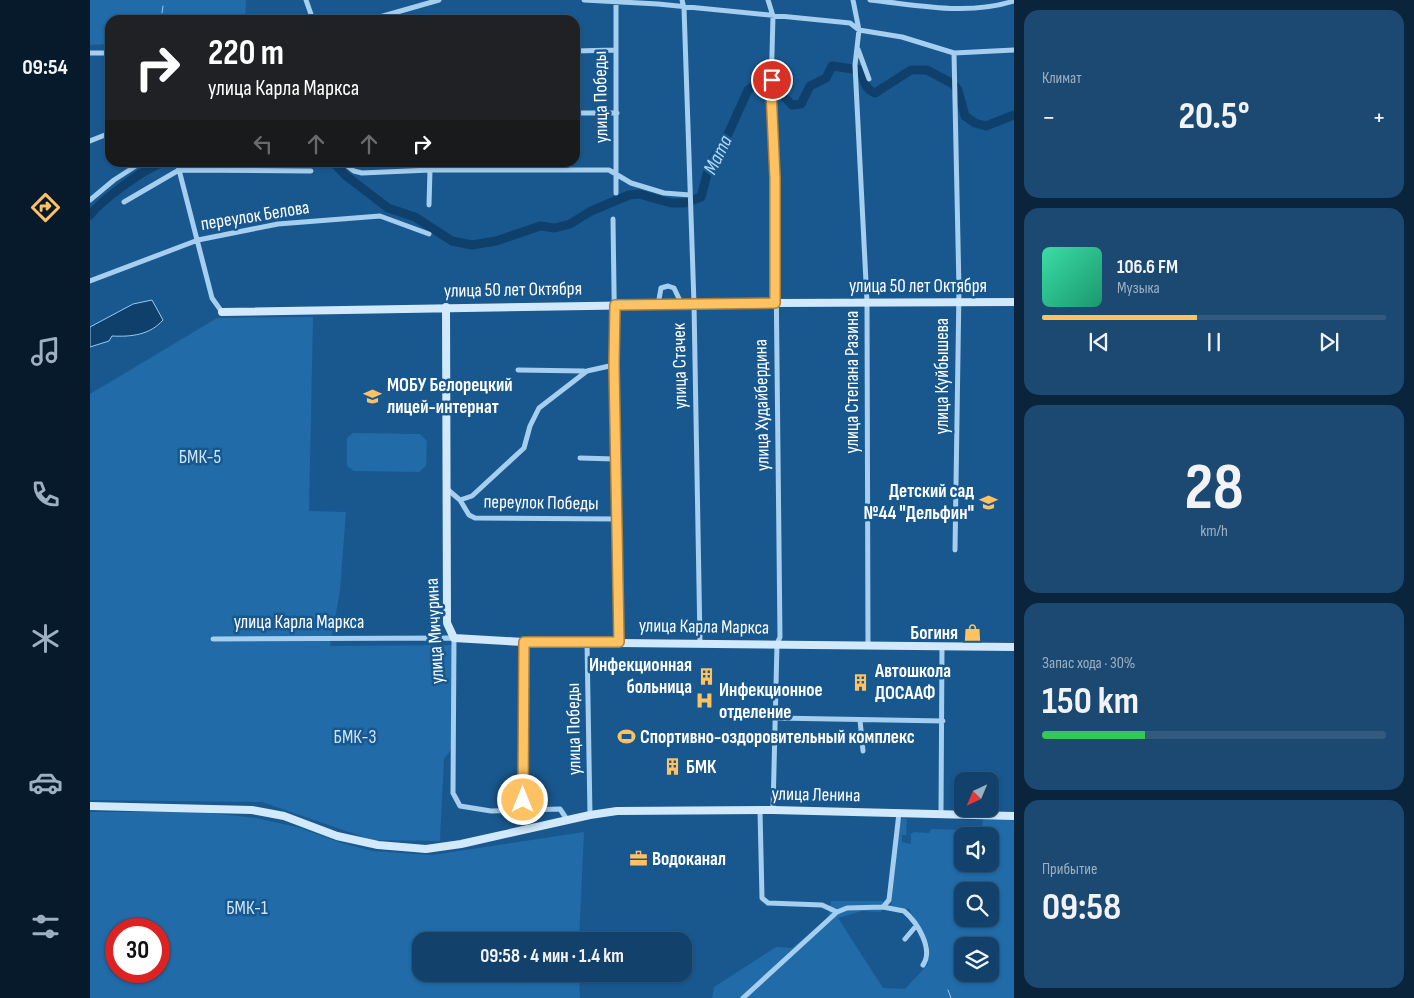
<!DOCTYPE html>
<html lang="ru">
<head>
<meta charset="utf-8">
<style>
	:root { --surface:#12426b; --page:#1b4971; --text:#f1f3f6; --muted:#9cb0c1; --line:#315b7e; --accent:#ffc263 }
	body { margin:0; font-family:"Sofia Sans Condensed",sans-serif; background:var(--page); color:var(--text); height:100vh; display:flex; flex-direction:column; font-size:19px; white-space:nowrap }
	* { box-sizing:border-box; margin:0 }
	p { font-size:16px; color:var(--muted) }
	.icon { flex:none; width:28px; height:28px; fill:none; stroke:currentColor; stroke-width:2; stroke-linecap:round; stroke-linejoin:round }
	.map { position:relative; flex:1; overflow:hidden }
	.panel { display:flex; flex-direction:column; gap:10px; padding:10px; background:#0a243b; width:400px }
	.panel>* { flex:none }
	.guide { position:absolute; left:15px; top:15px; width:475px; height:152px; border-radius:15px; box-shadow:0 1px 4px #0004,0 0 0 1px var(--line); background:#202124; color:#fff; overflow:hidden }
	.needle { width:32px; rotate:224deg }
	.controls { position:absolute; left:864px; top:772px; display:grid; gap:10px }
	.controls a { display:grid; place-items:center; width:45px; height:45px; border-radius:10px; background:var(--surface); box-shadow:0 1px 4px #0004,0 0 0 1px var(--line); font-size:25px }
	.speed { position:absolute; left:15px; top:918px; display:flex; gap:10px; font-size:25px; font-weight:700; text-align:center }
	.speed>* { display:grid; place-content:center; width:65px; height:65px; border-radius:50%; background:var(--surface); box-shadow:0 1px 4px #0004,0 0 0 1px var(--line); line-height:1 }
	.speed .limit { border:8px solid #d22; background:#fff; color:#111 }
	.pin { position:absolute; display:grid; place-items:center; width:42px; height:42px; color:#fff; margin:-21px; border:2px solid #fff; border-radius:50%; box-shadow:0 1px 5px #0007 }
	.me { position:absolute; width:55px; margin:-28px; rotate:0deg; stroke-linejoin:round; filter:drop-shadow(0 0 4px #0008) }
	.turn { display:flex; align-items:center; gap:18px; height:105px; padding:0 20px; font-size:22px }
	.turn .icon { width:65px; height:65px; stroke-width:2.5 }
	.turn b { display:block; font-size:35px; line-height:42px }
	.lanes { display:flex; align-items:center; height:48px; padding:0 20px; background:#0003; justify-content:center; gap:25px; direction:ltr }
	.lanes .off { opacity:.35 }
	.big { font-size:38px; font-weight:700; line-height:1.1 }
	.panel .card { flex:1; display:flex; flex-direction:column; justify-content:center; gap:8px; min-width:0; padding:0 18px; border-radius:15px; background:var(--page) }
	.panel .dial { align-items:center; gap:0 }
	.dial b { font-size:65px; line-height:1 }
	.song { display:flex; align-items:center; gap:15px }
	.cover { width:60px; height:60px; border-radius:8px; background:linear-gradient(135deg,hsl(160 70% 55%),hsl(160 70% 35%)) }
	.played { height:5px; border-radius:2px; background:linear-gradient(90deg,var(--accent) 45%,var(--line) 45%) }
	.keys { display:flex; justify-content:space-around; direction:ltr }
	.heat { display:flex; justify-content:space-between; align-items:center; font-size:28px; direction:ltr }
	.charge { height:8px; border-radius:4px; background:linear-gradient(90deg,#34c759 30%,var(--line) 0) }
	.trip { position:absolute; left:322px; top:932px; width:280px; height:50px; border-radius:15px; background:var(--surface); box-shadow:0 1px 4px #0004,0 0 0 1px var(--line); font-weight:700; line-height:50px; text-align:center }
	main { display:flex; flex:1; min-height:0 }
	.dock { display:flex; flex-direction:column; width:90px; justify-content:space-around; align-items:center; background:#071a2b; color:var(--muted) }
	.dock .icon { width:35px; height:35px }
	.dock .active { color:var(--accent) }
	.dock b { font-size:22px; color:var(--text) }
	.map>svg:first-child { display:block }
	.green { fill:#206ba8; fill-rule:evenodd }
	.water { fill:#0f406c; stroke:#97caf2 }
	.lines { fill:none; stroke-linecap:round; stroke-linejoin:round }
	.stream { stroke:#97caf2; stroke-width:1 }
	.river { stroke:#0f406c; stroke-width:9 }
	.street { stroke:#a5ceef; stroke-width:5 }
	.secondary { stroke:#d2e8fb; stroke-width:8 }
	.route-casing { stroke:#a67e40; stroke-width:12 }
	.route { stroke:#ffc263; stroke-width:9 }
	.labels { text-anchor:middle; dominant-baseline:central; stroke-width:5; stroke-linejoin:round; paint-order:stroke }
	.street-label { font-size:19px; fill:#fff; stroke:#18588f }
	.poi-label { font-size:19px; font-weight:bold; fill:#fff; stroke:#18588f; text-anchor:start }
	.park-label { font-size:19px; fill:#cbe5fb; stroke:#18588f }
	.water-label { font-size:20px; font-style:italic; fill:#b1d7f6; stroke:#18588f }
</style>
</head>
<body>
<main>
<nav class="dock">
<b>09:54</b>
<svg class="icon active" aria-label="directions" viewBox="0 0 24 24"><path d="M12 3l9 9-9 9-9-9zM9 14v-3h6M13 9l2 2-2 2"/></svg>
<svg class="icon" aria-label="music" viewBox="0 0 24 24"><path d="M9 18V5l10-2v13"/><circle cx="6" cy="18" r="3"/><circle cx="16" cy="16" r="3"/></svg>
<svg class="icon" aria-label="phone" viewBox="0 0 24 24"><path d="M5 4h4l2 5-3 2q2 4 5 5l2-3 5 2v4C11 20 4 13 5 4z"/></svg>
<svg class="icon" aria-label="climate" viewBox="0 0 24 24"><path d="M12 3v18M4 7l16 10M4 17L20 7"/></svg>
<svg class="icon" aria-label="car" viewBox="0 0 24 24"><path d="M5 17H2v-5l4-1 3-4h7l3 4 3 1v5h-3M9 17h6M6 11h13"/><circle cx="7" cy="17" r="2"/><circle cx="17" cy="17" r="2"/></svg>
<svg class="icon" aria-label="filters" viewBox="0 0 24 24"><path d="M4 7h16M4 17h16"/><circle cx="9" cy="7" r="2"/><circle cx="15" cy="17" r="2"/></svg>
</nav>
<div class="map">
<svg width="924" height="998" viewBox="0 0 924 998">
	<rect width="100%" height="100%" fill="#18588f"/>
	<!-- green -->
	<path class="green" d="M0,0H156L155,20H80L72,13L70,17H62V20H20V44L0,45Z
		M223,317L219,511L256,512L250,591L240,646L362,645L361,750L354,759L350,841L282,840L172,802L0,800V394L127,318Z
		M263,433L330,434L337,441L336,466L329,472L264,471L257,466V438Z
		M0,812H111L166,818L207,827L252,843L282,851L342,855L494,832L489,941H331V974H489L490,998H0ZM26,929H69V971H26Z
		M813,818L817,819L816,835H812V842L821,844V834L824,832L839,833L841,829L881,830L882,834H886L888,830L896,831V828L892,827L893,819H924V998H622L624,987L686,947L702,948L738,918L741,901H793L791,912L772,911L748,918L793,988L815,989L838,964L839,946L819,909L801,906L810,820ZM872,836H900V864H872ZM872,891H900V919H872ZM872,946H900V974H872Z"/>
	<!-- water -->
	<path class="water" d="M62,300L73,320C60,335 41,337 22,336L19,341L0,347V327L43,304Z"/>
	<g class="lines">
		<!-- stream -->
		<path class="stream" d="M72,13L73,6
			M858,990L861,998"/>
		<!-- river -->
		<path class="river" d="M243,162L255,175L298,208L325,217L362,241L382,245L406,241L450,226L465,228L480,224L501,211L539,195L549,194L581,203H595L611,197L620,163L634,143L658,90L665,85L684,86L702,105L711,104L720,86L736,78L742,66L770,70C775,80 773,88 785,93L821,70H837L863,84L868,90L875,116L885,123L896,126L924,115
			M0,215C12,200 57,166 75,162"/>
		<!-- street -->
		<path class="street" d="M216,0L223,20
			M494,0L568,4L760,23L769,30L812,37L864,53L924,50
			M592,0L594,8L604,304L610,642
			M678,0L683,16L681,90L685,178L690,637L687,644L683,810
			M763,0L769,30L765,65L777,302L778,646
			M780,0C828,5 877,16 924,1
			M526,1V193
			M279,20L349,0
			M768,49L779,79
			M485,51L525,50
			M0,53H20
			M864,53L869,289L865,550
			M485,113H527
			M0,141L20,133
			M87,162L122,298L132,312
			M252,162L264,171L272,173L340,170H519L541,183L574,193L600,195
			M0,200L24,180L52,162
			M34,202L89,170L221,171
			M339,205L340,170
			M523,219L529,642
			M0,281L108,240L188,224L290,216L339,234
			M568,305L571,288L578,286L584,288L592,305
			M428,370L494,371
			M490,458L525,459
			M357,489L370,500L379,515L385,518L527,519
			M370,500L382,496L434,448L440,426L449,408L497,371L524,365
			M123,639L364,638L363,793L370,806L401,811L470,809L478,821
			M433,642V800L439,810
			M497,642L500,815
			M686,718L853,721
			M770,720L773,751
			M670,811L672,898L678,903L732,905L747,912
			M851,814L852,646
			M793,907L814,911C827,922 844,949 833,965
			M815,939L826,926
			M653,998L747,912L757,908L793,907L799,900L809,813"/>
		<!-- secondary -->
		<path class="secondary" d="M356,307L357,623L364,638L433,642L924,647
			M132,312L685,303L924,302
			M0,806L162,810L194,816L247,836L288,845L336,849L371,844L500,815L527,811L683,810L924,816"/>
	</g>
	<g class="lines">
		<defs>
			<path id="route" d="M433,800L434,642H529L524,365L525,305L685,303V178L681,90L682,80"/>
		</defs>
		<!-- route casing -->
		<use href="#route" class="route-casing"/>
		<!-- route -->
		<use href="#route" class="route"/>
	</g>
	<!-- icons -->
	<defs>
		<symbol id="school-bare" viewBox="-9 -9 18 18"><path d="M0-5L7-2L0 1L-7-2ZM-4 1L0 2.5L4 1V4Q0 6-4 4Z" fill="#ffc263" stroke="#18588f" stroke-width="2.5" paint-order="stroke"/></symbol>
		<symbol id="shop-bare" viewBox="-9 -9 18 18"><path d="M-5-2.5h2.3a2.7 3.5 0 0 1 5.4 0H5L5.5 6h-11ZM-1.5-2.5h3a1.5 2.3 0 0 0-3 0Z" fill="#ffc263" stroke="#18588f" stroke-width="2.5" paint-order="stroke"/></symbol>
		<symbol id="building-bare" viewBox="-9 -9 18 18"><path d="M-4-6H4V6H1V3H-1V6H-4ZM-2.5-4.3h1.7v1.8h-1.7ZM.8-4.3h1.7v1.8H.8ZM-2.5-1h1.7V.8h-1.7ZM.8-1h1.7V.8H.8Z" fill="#ffc263" stroke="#18588f" stroke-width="2.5" paint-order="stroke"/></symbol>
		<symbol id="hospital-bare" viewBox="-9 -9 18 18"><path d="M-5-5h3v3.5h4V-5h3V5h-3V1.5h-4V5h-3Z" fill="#ffc263" stroke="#18588f" stroke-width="2.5" paint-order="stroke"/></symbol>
		<symbol id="stadium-bare" viewBox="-9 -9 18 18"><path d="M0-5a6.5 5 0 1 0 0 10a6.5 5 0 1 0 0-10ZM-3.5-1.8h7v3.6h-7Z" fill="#ffc263" stroke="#18588f" stroke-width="2.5" paint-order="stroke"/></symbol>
		<symbol id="office-bare" viewBox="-9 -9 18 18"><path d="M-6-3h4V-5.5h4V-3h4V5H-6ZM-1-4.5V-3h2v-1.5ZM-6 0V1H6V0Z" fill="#ffc263" stroke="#18588f" stroke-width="2.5" paint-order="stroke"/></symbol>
	</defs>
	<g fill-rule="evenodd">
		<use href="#school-bare" x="270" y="384" width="25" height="25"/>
		<use href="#school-bare" x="886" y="490" width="25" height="25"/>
		<use href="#shop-bare" x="870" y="620" width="25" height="25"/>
		<use href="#building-bare" x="604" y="664" width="25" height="25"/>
		<use href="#building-bare" x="758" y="670" width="25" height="25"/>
		<use href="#hospital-bare" x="602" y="688" width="25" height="25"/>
		<use href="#stadium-bare" x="524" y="724" width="25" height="25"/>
		<use href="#building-bare" x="570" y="754" width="25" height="25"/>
		<use href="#office-bare" x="536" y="846" width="25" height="25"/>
	</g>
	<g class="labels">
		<!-- street labels -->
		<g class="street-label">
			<text transform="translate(511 97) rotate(-91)">улица Победы</text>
			<text transform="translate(165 216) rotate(-9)">переулок Белова</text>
			<text x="828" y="286">улица 50 лет Октября</text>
			<text transform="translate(423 290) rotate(-1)">улица 50 лет Октября</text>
			<text transform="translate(590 366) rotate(-91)">улица Стачек</text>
			<text transform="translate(852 376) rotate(-90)">улица Куйбышева</text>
			<text transform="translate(762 382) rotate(-90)">улица Степана Разина</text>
			<text transform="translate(672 405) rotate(-91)">улица Худайбердина</text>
			<text transform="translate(451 503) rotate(1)">переулок Победы</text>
			<text x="209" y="622">улица Карла Маркса</text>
			<text transform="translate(614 627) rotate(1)">улица Карла Маркса</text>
			<text transform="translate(345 631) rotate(-93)">улица Мичурина</text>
			<text transform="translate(484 729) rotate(-91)">улица Победы</text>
			<text transform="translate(726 795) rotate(1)">улица Ленина</text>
		</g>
		<!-- poi labels -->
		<g class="poi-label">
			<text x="297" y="385">МОБУ Белорецкий<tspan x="297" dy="22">лицей-интернат</tspan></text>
			<text x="884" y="491" text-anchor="end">Детский сад<tspan x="884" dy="22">№44 "Дельфин"</tspan></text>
			<text x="868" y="633" text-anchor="end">Богиня</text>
			<text x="602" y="665" text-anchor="end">Инфекционная<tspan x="602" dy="22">больница</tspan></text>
			<text x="785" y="671">Автошкола<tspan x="785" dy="22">ДОСААФ</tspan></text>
			<text x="629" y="690">Инфекционное<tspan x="629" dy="22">отделение</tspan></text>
			<text x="550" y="737">Спортивно-оздоровительный комплекс</text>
			<text x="596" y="767">БМК</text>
			<text x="562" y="859">Водоканал</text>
		</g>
		<!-- park labels -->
		<g class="park-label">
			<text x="110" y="457">БМК-5</text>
			<text x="265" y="737">БМК-3</text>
			<text x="157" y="908">БМК-1</text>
		</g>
		<!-- water labels -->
		<g class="water-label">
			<text transform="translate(628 155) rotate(-64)">Мата</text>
		</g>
	</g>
</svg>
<div class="controls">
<a><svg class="needle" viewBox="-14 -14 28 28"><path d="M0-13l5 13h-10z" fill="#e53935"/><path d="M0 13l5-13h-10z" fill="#9cb0c1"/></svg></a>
<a><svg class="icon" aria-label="sound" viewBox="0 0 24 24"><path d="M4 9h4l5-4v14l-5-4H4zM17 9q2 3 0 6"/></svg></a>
<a><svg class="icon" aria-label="search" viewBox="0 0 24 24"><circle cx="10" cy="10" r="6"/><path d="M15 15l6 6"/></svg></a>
<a><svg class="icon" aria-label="layers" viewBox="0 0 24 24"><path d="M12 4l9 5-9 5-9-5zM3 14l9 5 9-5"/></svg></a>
</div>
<div class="speed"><div class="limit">30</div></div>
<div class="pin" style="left:682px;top:80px;background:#d93025"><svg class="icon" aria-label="arrive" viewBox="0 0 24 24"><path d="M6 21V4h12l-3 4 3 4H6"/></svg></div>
<svg class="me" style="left:433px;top:800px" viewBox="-20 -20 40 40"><circle r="17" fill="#ffc263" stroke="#fff" stroke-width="3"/><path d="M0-11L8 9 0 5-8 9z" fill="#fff"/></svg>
<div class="trip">09:58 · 4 мин · 1.4 km</div>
<div class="guide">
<div class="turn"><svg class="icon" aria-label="right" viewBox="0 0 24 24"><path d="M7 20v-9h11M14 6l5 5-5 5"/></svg><div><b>220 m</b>улица Карла Маркса</div></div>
<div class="lanes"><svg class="icon off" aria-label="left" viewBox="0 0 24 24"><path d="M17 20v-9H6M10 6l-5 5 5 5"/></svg><svg class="icon off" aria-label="ahead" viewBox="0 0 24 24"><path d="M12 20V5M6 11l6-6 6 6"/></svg><svg class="icon off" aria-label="ahead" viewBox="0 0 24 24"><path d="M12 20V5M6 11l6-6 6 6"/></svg><svg class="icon" aria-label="right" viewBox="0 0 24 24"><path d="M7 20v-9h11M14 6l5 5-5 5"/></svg></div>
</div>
</div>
<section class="panel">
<div class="card"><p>Климат</p>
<div class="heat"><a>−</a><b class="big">20.5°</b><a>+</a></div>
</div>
<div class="card">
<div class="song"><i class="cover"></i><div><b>106.6 FM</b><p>Музыка</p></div></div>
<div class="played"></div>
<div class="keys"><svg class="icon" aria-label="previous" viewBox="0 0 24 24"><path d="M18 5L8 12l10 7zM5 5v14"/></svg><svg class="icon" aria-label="pause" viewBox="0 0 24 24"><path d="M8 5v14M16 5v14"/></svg><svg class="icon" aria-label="next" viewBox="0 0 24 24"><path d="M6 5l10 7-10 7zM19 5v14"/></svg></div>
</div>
<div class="card dial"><b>28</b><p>km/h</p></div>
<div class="card"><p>Запас хода · 30%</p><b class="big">150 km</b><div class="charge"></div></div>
<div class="card"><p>Прибытие</p><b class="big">09:58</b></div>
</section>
</main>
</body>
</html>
